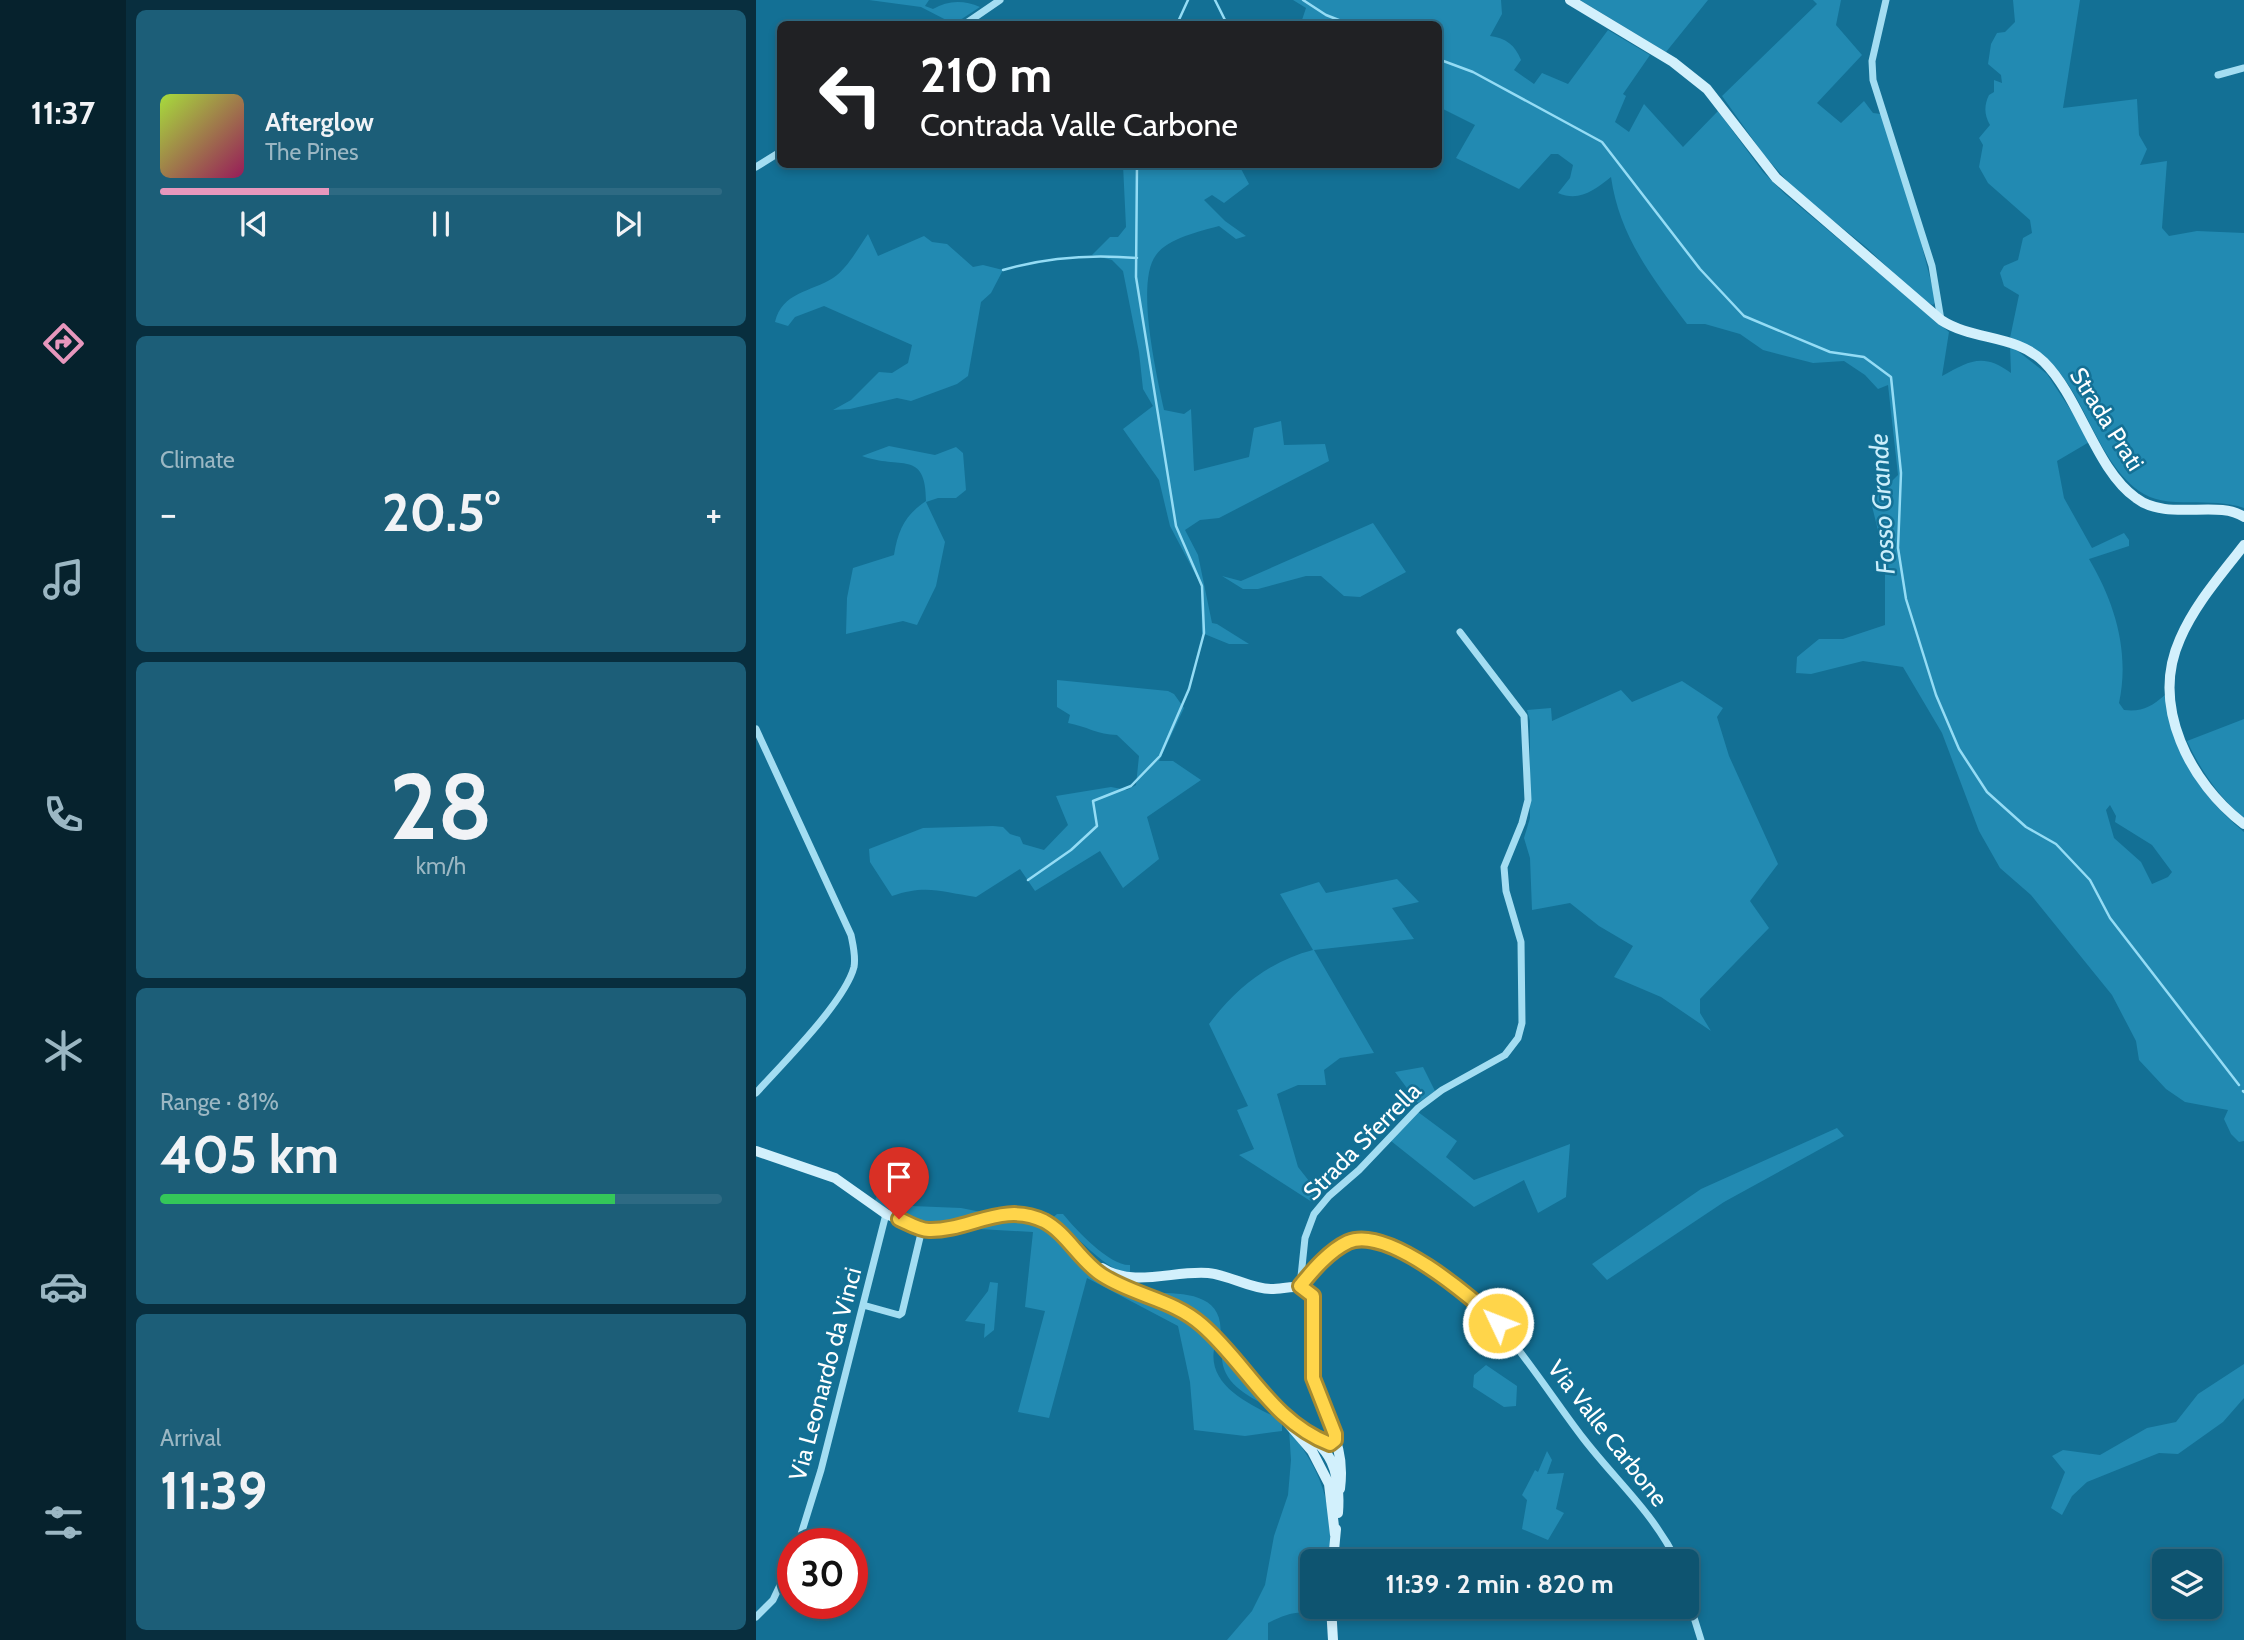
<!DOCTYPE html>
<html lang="en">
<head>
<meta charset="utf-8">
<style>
	:root { --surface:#0e5470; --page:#1c5e78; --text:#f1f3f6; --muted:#9bb7c3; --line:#2e6a83; --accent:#e797bd }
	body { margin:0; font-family:Cabin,sans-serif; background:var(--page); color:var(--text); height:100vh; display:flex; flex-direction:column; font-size:26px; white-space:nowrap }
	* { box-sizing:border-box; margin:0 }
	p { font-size:23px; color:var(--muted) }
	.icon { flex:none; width:38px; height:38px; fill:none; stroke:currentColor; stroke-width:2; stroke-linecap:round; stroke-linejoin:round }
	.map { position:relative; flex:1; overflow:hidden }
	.side { display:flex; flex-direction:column; gap:10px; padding:10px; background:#082e3e; width:630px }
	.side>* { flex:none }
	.hud { position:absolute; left:21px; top:21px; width:665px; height:147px; border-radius:10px; box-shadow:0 4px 10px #0003,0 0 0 2px var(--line); background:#202124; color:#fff; overflow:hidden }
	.tools { position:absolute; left:1396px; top:1549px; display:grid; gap:14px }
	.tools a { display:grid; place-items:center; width:70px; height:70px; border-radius:10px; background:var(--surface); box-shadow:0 4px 10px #0003,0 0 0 2px var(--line); font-size:35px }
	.speed { position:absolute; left:21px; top:1528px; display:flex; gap:14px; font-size:35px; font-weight:700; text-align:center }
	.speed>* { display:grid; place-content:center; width:91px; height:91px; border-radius:50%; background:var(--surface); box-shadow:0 4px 10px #0003,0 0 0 2px var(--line); line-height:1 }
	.speed .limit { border:10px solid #d22; background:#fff; color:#111 }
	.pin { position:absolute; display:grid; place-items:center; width:60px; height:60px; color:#fff; margin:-72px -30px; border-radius:50% 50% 50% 0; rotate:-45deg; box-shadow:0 0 7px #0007 }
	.pin .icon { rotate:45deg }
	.me { position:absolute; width:77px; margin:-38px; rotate:313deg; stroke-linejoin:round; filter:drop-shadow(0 0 5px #0008) }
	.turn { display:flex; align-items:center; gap:24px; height:147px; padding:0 28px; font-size:32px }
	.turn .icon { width:91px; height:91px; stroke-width:2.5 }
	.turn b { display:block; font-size:49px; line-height:60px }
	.big { font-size:52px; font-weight:700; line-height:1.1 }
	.side .tile { flex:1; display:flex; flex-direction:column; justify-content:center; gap:10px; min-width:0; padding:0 24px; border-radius:10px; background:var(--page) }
	.side .dial { align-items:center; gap:0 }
	.dial b { font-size:91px; line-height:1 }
	.song { display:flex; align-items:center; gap:21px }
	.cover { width:84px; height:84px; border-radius:10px; background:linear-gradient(135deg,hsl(80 70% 55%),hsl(330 70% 35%)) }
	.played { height:7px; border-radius:4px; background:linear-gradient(90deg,var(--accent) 30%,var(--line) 30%) }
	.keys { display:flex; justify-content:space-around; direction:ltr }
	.heat { display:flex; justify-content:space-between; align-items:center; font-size:38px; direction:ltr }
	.charge { height:10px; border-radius:5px; background:linear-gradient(90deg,#34c759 81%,var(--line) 0) }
	.trip { position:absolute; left:544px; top:1549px; width:399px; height:70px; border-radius:10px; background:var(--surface); box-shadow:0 4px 10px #0003,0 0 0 2px var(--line); font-weight:700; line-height:70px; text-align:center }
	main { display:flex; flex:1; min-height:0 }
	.tabs { display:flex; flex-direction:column; width:126px; justify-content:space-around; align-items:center; background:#06222d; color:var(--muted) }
	.tabs .icon { width:49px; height:49px }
	.tabs .current { color:var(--accent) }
	.tabs b { font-size:32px; color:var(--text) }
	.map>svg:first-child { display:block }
	.green { fill:#228ab2; fill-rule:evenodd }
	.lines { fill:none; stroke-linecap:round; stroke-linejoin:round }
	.stream { stroke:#94dcf5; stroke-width:2.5 }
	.street { stroke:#a3ddf2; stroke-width:7 }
	.secondary { stroke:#d2f0fc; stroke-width:10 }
	.route-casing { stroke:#a68a30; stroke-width:18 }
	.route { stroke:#ffd54a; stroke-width:12 }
	.labels { text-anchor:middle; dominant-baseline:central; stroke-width:5; stroke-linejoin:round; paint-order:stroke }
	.street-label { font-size:24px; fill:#fff; stroke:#137095 }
	.water-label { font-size:26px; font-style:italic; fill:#cbeefb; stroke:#137095 }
</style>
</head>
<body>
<main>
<nav class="tabs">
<b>11:37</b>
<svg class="icon current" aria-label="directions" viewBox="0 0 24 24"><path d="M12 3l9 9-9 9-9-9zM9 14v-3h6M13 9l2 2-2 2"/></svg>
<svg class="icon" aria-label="music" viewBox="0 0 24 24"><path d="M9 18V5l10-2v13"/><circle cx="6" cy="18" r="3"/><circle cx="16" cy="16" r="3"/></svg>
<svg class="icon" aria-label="phone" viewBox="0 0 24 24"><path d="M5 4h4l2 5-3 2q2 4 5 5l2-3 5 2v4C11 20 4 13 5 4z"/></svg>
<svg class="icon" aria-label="climate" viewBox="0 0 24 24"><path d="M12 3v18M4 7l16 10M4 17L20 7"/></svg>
<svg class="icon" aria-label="car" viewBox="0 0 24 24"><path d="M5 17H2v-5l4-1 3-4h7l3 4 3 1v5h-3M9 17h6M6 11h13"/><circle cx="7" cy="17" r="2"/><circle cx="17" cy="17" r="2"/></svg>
<svg class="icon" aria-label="filters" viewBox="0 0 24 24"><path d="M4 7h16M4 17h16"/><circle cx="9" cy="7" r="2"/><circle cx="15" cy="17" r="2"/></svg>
</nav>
<section class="side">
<div class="tile">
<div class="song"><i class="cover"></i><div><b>Afterglow</b><p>The Pines</p></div></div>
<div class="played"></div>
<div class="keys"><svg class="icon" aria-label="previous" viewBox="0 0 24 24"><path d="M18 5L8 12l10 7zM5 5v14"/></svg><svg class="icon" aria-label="pause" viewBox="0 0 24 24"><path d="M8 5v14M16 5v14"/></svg><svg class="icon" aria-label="next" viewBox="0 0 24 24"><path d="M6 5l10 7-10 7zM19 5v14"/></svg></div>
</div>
<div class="tile"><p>Climate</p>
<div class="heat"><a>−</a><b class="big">20.5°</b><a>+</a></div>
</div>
<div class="tile dial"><b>28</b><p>km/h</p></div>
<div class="tile"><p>Range · 81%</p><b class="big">405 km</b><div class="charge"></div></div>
<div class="tile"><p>Arrival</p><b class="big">11:39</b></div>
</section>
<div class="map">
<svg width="1488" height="1640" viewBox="0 0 1488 1640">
	<rect width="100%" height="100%" fill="#137095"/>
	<!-- green -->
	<path class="green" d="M113,0H173L169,6L177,9C192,0 208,0 224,7L198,24L165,7Z
		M537,0H745L746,14L734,36C750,38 759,45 765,60L758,70L778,84L786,73L812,84L852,30L894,55L867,94L870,96L859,122L873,132L888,104L927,147L962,111L1007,172L1029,194L1193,332L1186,376C1213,361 1227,352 1255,373L1254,345L1291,374L1335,441L1301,461L1308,498L1336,548L1368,533L1373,540V546L1333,559C1359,603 1374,652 1363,703L1368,710C1386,712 1395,707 1409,695C1420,754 1441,793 1488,832V1141L1483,1142L1475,1134L1468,1119L1472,1110L1429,1102L1410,1089L1383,1060L1380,1041L1356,995L1275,895L1244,868L1223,831L1186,733L1147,667L1107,661L1055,674L1040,673L1041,657L1063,639H1087L1129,625V559L1115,502L1142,475L1132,385L1122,389L1109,375L1088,361L1057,363L1007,350L984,334L949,324H931C896,278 863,235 855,177C838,190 824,202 802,193L814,178L817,165L802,154H795L763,189L700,158L719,125L683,107L686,84L683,81L682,24H553L546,20L550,8ZM1354,805L1360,816L1359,822L1396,845L1416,872L1412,877L1396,884L1385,862L1358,838L1350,810Z
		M824,0H952L910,52Z
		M1057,0H1085L1080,25L1106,55L1061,103L1085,123L1108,101L1117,113L1125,114L1162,231L1180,301L1177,305L1166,300L1110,247L1039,190L1008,155L966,96L1061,4Z
		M1257,0H1324L1307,108L1381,99L1383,135L1391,149L1384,165L1411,161L1406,228L1413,236L1441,231L1488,233V508C1456,496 1410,511 1383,491C1328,450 1329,362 1254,338L1263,295L1248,286L1244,273L1248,266L1262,260L1267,238L1276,233L1274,220L1232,183L1223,167L1227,145L1223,138L1234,125C1228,115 1228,105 1233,95L1238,92V80L1246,83L1245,75L1232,64L1235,44L1241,33L1249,32L1259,22Z
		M367,165H483L493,184L468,203L456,195L448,200L469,221L490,236L480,239L463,226C445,231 412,238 400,255C379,283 401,376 408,410L428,414L435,409L438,471L493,457L498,428L525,421L528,445L569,444L573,461L463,518L444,520L429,530L442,555L456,623L461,624L493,644H473L446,633L445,585L414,526L403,480L367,429L397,406L387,389L383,352L367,271L356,260L336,255L354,237H362L370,227Z
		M112,234L122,256L168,236L176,242L191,244L217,267L227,265L247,270L235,293L225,302L212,376L201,384L155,401L141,398L94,409L77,410L95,400L123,372L136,373L152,363L156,345L68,306L39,317L32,326L19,322C26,292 55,292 77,278C92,268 102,248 112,234Z
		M133,446L179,455L200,447L207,453L210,490L200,498H182L170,502L189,542L180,586L161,625L147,621L90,634L91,598L97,568L138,555C142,530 149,515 170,501C170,449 144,470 106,456Z
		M617,523L650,572L604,597L588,596L565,576H550L502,589H487L466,576L485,581Z
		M301,680L412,691L418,694L428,708L403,761H417L445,780L391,817L403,859L367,888L344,851L279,891L264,869L220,897C186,892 170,884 136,896L114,862L113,849L167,828L237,826L247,827L254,834L264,837L267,844L288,850L312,825L300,796L355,787L371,790L380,785L383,756L361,735C342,735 330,726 312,723L314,715L301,707Z
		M926,681L967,708L961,717L973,756L1022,864L994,901L1013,928L944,999V1013L955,1031L905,997L858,977L877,946L843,926L814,903L776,910L774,858L768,838L774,818V721L771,710L795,708L796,721L865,690L876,702Z
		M1488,719V819C1462,795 1446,773 1431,741Z
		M641,879L663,902L636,908L658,939L558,950L618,1053L584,1058L568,1070L570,1085H542L521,1094L542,1167L564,1195L556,1202L483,1155L498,1149L481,1110L492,1106L453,1024C480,988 514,961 557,950L524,894L563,882L570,893Z
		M667,1067L679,1091L662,1103L639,1072Z
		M662,1112L701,1141L690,1157L718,1180L814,1144L810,1197L782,1213L768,1180L718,1207L635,1141Z
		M1081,1128L1088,1136L968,1202L851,1280L836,1264L945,1189Z
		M124,1188L156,1206L205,1208L281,1223L298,1234L333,1271L419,1312L444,1329L459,1345C448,1386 497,1406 526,1420V1431L489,1436L438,1430L434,1382L422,1326L331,1278L293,1418L262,1412L289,1311L269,1307L277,1232L223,1229L162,1231L119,1201Z
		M301,1214H307C321,1231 354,1266 374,1265V1275C340,1265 325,1234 294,1220Z
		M234,1282L242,1283L238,1330L228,1338L229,1324L209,1321L232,1291Z
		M399,1293C430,1293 470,1294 464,1338Z
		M466,1353L511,1406C489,1395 464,1381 466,1353Z
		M1488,1364V1398L1467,1422L1422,1454L1403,1453L1331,1482L1316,1496L1306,1515L1295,1508L1309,1472L1296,1456L1307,1450L1344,1455L1391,1428L1420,1422L1442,1394Z
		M730,1365L761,1386L760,1406L748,1407L717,1387L718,1375Z
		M533,1429C568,1476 576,1502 574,1561H556V1606L572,1607V1621C550,1607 533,1612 512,1623V1640H471L496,1611L509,1585L518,1536L532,1495L535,1460Z
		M791,1451L796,1460L791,1474L808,1473L800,1509L808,1513L792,1540L766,1529L771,1500L766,1495L779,1470L782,1472Z"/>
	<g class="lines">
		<!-- stream -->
		<path class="stream" d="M459,0L471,24
			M547,0L570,15L593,24
			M421,24L432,0
			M682,59L717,72L846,142L944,269L988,316L1074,352L1108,357L1135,377L1145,473L1142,548L1150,599L1180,695L1203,749L1231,792L1270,827L1300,844L1334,880L1354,918L1483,1085
			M247,270C291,257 335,254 381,258
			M272,880L315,850L341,826L337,801L375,786L404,756L433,689L448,633L446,586L420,526L380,277L381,164
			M1487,1091L1488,1092"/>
		<!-- street -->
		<path class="street" d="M1130,0L1116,61L1117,80L1176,266L1185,320
			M209,24L244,0
			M1462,75L1488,68
			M0,167L24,152
			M0,729L95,935C97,945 100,956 98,967C89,1002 25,1065 0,1093
			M545,1285C558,1269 579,1241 602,1240C610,1240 620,1244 628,1246C720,1269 774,1369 827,1438C861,1482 895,1510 921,1561
			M544,1286L549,1238L558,1214L573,1196L603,1170L662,1108L686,1090L749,1055L762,1038L766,1023L765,942L750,891L748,867L766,823L772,800L768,716L704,632
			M107,1305L143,1315L146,1313L166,1229
			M42,1544L65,1470L130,1214
			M931,1595L945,1640
			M0,1617L17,1600L37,1558"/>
		<!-- secondary -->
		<path class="secondary" d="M814,0L917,62L951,89L1020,178L1185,320C1217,341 1260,334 1288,362C1324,398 1340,470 1380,498C1411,522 1462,499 1488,517
			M1488,545C1465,575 1439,604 1424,639C1394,706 1434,783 1488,824
			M0,1151L79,1178L130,1214L166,1229L196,1227L235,1215L280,1218L299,1229L332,1264L348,1277L404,1299L434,1316L457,1336L556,1451L573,1484L579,1535
			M346,1268C378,1288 418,1270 452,1273C474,1275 494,1289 515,1289C529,1289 539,1284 552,1290C568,1312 554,1349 557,1375C561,1420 591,1433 584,1489
			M538,1425C576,1448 585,1470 582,1513
			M577,1561L580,1529
			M575,1606L577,1640"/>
	</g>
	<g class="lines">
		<defs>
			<path id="route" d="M143,1219C152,1223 163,1230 173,1230C213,1231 247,1201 288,1221C311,1233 324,1261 346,1275C378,1296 417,1299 446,1325C491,1364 515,1421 574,1444L579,1440V1434L557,1378V1296L544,1286C557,1270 573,1251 592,1242C631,1225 716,1297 742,1323"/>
		</defs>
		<!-- route casing -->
		<use href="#route" class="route-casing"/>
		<!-- route -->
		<use href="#route" class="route"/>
	</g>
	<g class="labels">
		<!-- street labels -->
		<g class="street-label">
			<text transform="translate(1351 419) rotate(58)">Strada Prati</text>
			<text transform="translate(606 1141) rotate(-45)">Strada Sferrella</text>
			<text transform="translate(69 1374) rotate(-75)">Via Leonardo da Vinci</text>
			<text transform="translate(852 1433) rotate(52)">Via Valle Carbone</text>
		</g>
		<!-- water labels -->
		<g class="water-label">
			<text transform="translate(1126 504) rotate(-93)">Fosso Grande</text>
		</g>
	</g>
</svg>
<div class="tools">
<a><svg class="icon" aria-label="layers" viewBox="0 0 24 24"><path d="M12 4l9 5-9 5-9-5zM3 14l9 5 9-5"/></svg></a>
</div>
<div class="speed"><div class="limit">30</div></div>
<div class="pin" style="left:143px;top:1219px;background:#d93025"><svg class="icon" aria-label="arrive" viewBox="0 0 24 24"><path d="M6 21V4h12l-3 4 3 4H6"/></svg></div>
<svg class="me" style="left:742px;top:1323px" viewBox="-20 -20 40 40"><circle r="17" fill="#ffd54a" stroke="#fff" stroke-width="3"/><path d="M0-11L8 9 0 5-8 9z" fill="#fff"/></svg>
<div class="trip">11:39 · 2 min · 820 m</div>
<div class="hud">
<div class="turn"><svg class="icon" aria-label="left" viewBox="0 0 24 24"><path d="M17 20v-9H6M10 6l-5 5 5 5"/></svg><div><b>210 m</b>Contrada Valle Carbone</div></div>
</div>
</div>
</main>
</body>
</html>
